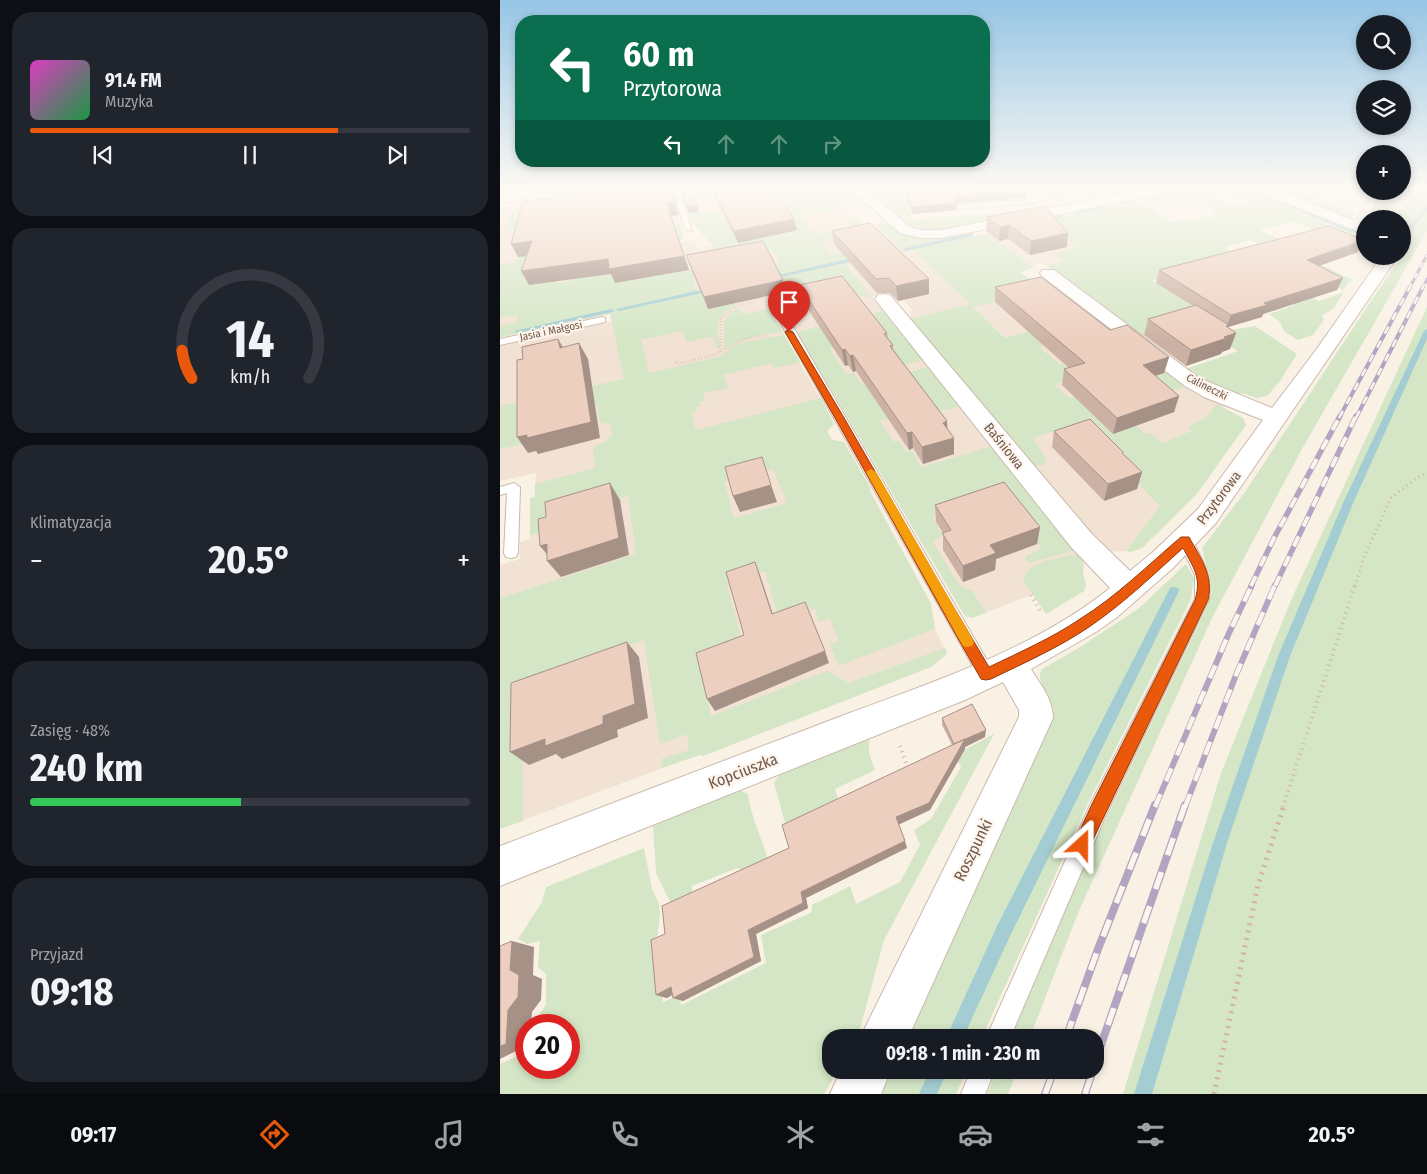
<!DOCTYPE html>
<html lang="pl">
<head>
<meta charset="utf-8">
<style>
	:root { --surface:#171b24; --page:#20242c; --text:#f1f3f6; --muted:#9ea1a6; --line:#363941; --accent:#ea580c }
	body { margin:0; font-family:"Fira Sans Condensed",sans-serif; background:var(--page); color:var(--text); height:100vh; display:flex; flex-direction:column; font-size:19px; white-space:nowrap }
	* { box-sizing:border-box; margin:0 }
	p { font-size:16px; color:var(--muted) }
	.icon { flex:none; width:28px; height:28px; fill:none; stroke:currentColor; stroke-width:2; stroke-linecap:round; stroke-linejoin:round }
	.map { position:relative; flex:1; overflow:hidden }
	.details { display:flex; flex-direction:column; gap:12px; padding:12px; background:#0d0f14; width:500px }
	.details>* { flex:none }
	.hud { position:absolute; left:15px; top:15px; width:475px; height:152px; border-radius:20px; box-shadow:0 2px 8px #0003; background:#0b6e4f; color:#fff; overflow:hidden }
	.tools { position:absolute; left:856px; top:15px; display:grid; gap:10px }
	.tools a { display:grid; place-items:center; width:55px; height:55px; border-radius:50%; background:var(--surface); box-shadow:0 2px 8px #0003; font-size:25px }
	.speed { position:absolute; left:15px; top:1014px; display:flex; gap:10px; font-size:25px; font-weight:700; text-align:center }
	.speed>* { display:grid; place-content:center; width:65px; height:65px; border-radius:50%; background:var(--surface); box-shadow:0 2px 8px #0003; line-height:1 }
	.speed .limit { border:8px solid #d22; background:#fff; color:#111 }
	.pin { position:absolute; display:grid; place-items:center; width:42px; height:42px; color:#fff; margin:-51px -21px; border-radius:50% 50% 50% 0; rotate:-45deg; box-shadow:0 0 5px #0007 }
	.pin .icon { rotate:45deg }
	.me { position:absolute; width:55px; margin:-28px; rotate:24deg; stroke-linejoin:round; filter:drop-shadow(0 0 4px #0008) }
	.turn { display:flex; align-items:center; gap:18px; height:105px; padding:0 25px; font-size:22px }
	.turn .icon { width:65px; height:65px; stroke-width:2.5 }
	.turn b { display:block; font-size:35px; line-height:42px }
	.lanes { display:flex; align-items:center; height:48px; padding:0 25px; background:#0003; justify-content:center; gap:25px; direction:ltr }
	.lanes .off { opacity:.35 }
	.big { font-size:38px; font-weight:700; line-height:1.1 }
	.details .tile { flex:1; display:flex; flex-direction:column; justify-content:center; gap:8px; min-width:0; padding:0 18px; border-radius:20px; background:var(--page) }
	.details .dial { align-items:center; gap:0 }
	.dial svg { height:130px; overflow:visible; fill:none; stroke:var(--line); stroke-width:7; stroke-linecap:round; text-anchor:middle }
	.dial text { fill:var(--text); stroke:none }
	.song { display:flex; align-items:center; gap:15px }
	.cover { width:60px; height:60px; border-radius:8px; background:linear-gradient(135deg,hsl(310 70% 55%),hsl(140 70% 35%)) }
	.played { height:5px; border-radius:2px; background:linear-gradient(90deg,var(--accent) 70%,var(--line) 70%) }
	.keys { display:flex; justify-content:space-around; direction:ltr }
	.heat { display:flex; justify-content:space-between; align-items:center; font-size:28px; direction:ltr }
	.charge { height:8px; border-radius:4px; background:linear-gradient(90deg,#34c759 48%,var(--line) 0) }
	.trip { position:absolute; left:322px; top:1029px; width:282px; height:50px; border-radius:20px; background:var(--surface); box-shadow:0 2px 8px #0003; font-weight:700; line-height:50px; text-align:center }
	.menu { display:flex; height:80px; justify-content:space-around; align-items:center; background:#090b0e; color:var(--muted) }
	.menu .icon { width:35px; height:35px }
	.menu .active { color:var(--accent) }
	.menu b { font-size:22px; color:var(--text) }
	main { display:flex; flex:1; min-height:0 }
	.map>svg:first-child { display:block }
	.residential { fill:#f1e2d4 }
	.green { fill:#d4e6c5; fill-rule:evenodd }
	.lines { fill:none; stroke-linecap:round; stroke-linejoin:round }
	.stream { fill:#a3cdd2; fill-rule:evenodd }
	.lane-casing { stroke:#cab8ac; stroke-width:2 }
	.street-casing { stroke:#cab8ac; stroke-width:2 }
	.path-far3 { stroke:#d1b3a3; stroke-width:2.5; stroke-dasharray:0.5 2.5; stroke-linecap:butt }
	.path-far2 { stroke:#d1b3a3; stroke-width:3; stroke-dasharray:1 4; stroke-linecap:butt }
	.path-far1 { stroke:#d1b3a3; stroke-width:4; stroke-dasharray:1 4.5; stroke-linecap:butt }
	.path { stroke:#d1b3a3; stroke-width:5; stroke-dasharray:2 5.5; stroke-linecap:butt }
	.lane { fill:#fff; fill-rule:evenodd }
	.street { fill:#fff; fill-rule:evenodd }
	.rail-far4-casing { stroke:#b3a5c2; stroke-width:3 }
	.rail-far3-casing { stroke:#b3a5c2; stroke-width:4 }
	.rail-far2-casing { stroke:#b3a5c2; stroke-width:5.5 }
	.rail-far1-casing { stroke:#b3a5c2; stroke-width:6 }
	.rail-casing { stroke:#b3a5c2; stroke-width:8 }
	.rail-far4 { stroke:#fdf5eb; stroke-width:2; stroke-dasharray:6; stroke-linecap:butt }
	.rail-far3 { stroke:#fdf5eb; stroke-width:2.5; stroke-dasharray:8; stroke-linecap:butt }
	.rail-far2 { stroke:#fdf5eb; stroke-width:4; stroke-dasharray:11; stroke-linecap:butt }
	.rail-far1 { stroke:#fdf5eb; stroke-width:4.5; stroke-dasharray:14; stroke-linecap:butt }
	.rail { stroke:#fdf5eb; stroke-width:5.5; stroke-dasharray:18; stroke-linecap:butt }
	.wall { fill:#ccb2a4 }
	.shaded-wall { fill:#a69186 }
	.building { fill:#edcfbf; stroke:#a69186 }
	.route { fill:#ea580c; stroke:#983908 }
	.slow { fill:#f59e0b }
	.labels { text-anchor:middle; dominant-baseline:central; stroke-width:4.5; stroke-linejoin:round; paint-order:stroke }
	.far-street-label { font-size:11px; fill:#70584d; stroke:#fdf5eb }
	.street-label { font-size:14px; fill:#70584d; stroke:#fdf5eb }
	.near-street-label { font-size:16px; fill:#70584d; stroke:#fdf5eb }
</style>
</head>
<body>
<main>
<section class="details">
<div class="tile">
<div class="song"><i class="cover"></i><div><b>91.4 FM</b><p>Muzyka</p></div></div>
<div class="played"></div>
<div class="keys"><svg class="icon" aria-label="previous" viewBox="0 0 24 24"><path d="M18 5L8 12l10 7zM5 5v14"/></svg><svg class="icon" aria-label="pause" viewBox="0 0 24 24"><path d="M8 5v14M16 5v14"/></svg><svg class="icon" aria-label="next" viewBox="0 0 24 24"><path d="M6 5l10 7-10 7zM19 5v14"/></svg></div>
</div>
<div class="tile dial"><svg viewBox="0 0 100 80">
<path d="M14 69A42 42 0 1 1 86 69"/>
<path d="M14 69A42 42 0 0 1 8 52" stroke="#ea580c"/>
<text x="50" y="56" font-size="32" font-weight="700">14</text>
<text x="50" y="72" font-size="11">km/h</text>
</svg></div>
<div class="tile"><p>Klimatyzacja</p>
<div class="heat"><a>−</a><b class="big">20.5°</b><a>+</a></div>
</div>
<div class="tile"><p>Zasięg · 48%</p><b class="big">240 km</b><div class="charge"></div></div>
<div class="tile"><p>Przyjazd</p><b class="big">09:18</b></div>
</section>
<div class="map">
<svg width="927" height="1094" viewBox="0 0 927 1094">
	<rect width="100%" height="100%" fill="#faf1e5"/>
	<!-- residential -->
	<path class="residential" d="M292,189H329L365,227L377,225L404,251L413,249L453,287L520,272L536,284L555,285L690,390L722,404L729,416L626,551L607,552L485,408L556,386L471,305L410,319L412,310L396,291L372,297L580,554L533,594L472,618L465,616L287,313L284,310L272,313L334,424L327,431L332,440L344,442L431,604L435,629L447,654L200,754L0,829V565L20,559V542L30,539V498L35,497L36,473L0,481V346L112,321L110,314L0,337V207L171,198L184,234L180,242L194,240L199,249L213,246L191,221L184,197Z
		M558,218L608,251L546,266L543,263L530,266L488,233Z"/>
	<!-- green -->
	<path class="green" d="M29,189H129L127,192C101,194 52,202 29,189Z
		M285,189H329L346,207L300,215L314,232L319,233L353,227L348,220L356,218L364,225L367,235L321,244L331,255L377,246L385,255L345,264L371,297H364L334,287L288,298L295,311L287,313C279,301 270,301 262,287L230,294L235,306C213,318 216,326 220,348H217L212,336L187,342L182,331L141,340L149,373L218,357L235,346L249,341L284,335L300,362L274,368L271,363L223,375L228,388L203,393L205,400L199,402L200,406L196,407L197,412L191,413L196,430L321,398L334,424L327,431L332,440L344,442L371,489L369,490L431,604L435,629L338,666L330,644L339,641L330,619L319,622L315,608L279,620L265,571L227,584L244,649L199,665L211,716L327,671L349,683L445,648L447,654L431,667L203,756L200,755L162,768L161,759L189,750L187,734L160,744L144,640L22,682L23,821L0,829V598L136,554L128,496L55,516L45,532L30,535V498L35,497V484L95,468L93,449L96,445L107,442V438L112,437L110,422L101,424L97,405L64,413L22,436V444L0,449V406L124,379L110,314L0,337V326L16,323L18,315L0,318V264L15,262L19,257L13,237L11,236L16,232L6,230L11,212L19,206L57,204L59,267L57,283L71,281L72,272L168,226L180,225L184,234L179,242L136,260L139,279L187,269L195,272L198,281L192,282L197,292L234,285L277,264L279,259L275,253L267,249L218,251L191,221L189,213L221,211L220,213L231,229L260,191ZM273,469L287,503L234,518L224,482Z
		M333,189H350L364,201L348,205Z
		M364,189H400L413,220L543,209L607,196L605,193L608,191L652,189L436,232H428L409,227Z
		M677,189H699L738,207L754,203L722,189H748L865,240V250L794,221L759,230L787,243L768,248L751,240L724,247L756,265L803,256L853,280L847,284L843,290L813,275L791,287L819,301L844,292L834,308L822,316L824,320L813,335L798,340L785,332L779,321L769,314L795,305L771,292L665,277L652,280L730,330L755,326L797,354L780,381L767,396L757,398L742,393L731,394L702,381L686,369L738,351L729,345L732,344L654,333L641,336L547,266L564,261L557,253L577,246L556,231L499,226C517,223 537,215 555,215C563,214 567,217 574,215L573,211L603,205L610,207L619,206L618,202C636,197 641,203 657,211L654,212L673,222L687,219L691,221L716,215L711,212L716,211C694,200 687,198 664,203L669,206L664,207L646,197Z
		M776,189H793L850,211L856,215L852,218L839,215Z
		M912,189H927V231L802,449L712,618L578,913L530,1037L511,1038L594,844L704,613L712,592L710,580L702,548L745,492L873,298L902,256V219H893Z
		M382,221L386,222L398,231L414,237L463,233L475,236L488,233L534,268L520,272L536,284L555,285L566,293L538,300L529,293L473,307L505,338L592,314L620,335L583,334L539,347L560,365L563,364L643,432L652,434L662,443L692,431L688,427L705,418L718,403L724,408L743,418L746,425L696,495L642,548L631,552L626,551L660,506L579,423L533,438L545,457V464L535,467L410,319L470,304L413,249L404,251L376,224ZM574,378L588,391L569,398L556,386V384Z
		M927,307V1094H623L721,773L792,598Z
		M238,308L242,314L269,309L282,332C262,334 242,338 224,349V320Z
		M383,311L423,360L404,365L382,336L330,349L347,375L354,373L362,385L429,367L460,406C433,414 406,414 380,421L394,442L399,441L407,452L412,451L422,467L492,446L577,550L529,563L525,559L526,556L542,549L494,485L473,494L477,501L432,516L443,536L432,541L460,586L472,590L486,613L472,618L465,616L297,332Z
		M667,372L685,387L672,391L657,382V375Z
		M580,554L584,559L583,574L586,585L584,591L546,614L523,580C528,559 562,558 580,554Z
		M686,564L694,578L691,599L588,803L482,1037L403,1038L554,711C552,696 534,683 542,669L577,649L638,609Z
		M494,734L384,940L359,1033L356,1037L331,1038V1070H338L324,1094H0V1064L26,1052V1068H69V1025H37L38,1017L46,1004V974L38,967L40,941L27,944L18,939L42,902L46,887L144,848L152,889L159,903L160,915L157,939L163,1002L179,995L181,1005L266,963L261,935L310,913L312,911V905L350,886L356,904L400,882L420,845L414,830L431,819L461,767L455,755Z
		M369,739V753L375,770L335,789L339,802L286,826L274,783L279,775Z
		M239,790L248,794C251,818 263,840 269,864L250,873L237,868L192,886V895L171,904L156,873L153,826Z
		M387,1070H467L456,1094H376Z
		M497,1070H518L508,1094H487Z"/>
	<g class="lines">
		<!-- stream -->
		<path class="stream" d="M119,189L55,192L53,191L65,189Z
			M680,189H691L648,198L646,197Z
			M748,189H755L856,232L851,233Z
			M634,199L636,201L620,204L618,203Z
			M605,205L607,207L575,215L572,213Z
			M927,206V211L902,239V233Z
			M560,214L562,217L542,222L539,220Z
			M471,233L473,234V236L405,251L402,249Z
			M361,256L363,257V259L268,280L265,278Z
			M214,287L216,288V290L119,311L116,309Z
			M111,309L114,311L113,312L17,333L14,331Z
			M927,329V339L854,501L790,656L727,843L652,1094H634L713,843L778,656L844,501L924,331Z
			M674,587L678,588L679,591L510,936L463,1038H446L498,924L670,588Z
			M430,1070H448L437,1094H419Z"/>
		<defs>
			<path id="lane" d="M585,189H600L525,204L459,209L456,207L459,205L525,200Z
				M177,190L180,192L192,231L185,229L174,192Z
				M878,191H885L862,224L848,227V223L856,220Z
				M280,310L285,313L492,669L494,674L492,679L486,681L480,679L275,313Z
				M102,317L105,318V322L0,345V339Z
				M14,483L20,487L18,553L16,557L11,558L6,557L4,553L7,493L0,495V487Z
				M685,535L690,536C701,557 713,575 709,599L605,817L510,1038H486L591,803L695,599V575L678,540L680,536Z
				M471,1070H495L485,1094H461Z"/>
			<path id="street" d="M159,189H223L217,193L135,199L128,195L135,191Z
				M351,189H365L410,227L421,230H442L644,189H671L665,193L442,238H421L400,233Z
				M757,189H775L865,225V234L758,192Z
				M23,190L46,195L85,194L92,198L85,202L46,203L23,198L0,204V196Z
				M882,256H898L716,523L673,568L616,618L596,632L531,669C540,684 553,699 553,718L408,1038H360L519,717V710L503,682L465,700L0,886V846C113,803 226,760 339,717C430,683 533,650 610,588L571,547L378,303L375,299L378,295L384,294L390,295L591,533L630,571L653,552L698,509L763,420L704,397L685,386L542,276L540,273L542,270H554L699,378L772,408L816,350Z
				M341,1070H391L381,1094H330Z"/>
		</defs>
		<!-- lane casing -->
		<use href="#lane" class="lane-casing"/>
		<!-- street casing -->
		<use href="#street" class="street-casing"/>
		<!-- path-far3 -->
		<path class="path-far3" d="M220,352L221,319L234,308L253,301
			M176,362L177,364L213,355L246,339L267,335"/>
		<!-- path-far2 -->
		<path class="path-far2" d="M855,586L864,557L891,498L916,478L927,473"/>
		<!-- path-far1 -->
		<path class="path-far1" d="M531,595L541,612
			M400,746L408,768
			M783,807L855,585"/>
		<!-- path -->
		<path class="path" d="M714,1094L758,885L784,805"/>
		<!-- lane -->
		<use href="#lane" class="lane"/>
		<!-- street -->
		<use href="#street" class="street"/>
		<defs>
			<path id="rail-far4" d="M909,289L927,255
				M922,289L927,279"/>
			<path id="rail-far3" d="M839,418L910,287
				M856,418L923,287"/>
			<path id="rail-far2" d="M751,586L774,538L840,416
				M775,586L856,416"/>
			<path id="rail-far1" d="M655,807L729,633L752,585
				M685,807L736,675L775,585"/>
			<path id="rail" d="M566,1038L598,949L655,805
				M596,1059L685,805
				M545,1094L554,1070
				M585,1094L593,1070"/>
		</defs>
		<!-- rail-far4 casing -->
		<use href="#rail-far4" class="rail-far4-casing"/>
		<!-- rail-far3 casing -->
		<use href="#rail-far3" class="rail-far3-casing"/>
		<!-- rail-far2 casing -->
		<use href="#rail-far2" class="rail-far2-casing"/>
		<!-- rail-far1 casing -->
		<use href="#rail-far1" class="rail-far1-casing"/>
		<!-- rail casing -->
		<use href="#rail" class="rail-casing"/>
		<!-- rail-far4 -->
		<use href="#rail-far4" class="rail-far4"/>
		<!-- rail-far3 -->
		<use href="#rail-far3" class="rail-far3"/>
		<!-- rail-far2 -->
		<use href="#rail-far2" class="rail-far2"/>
		<!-- rail-far1 -->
		<use href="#rail-far1" class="rail-far1"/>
		<!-- rail -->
		<use href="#rail" class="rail"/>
	</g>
	<!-- wall -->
	<path class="wall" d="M402,189H525L526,198L459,203L457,204V210L412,214Z
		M214,192L294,219L297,230L238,243L217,203Z
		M487,217L568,233L567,247L530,255L508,239L499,241L486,231Z
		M332,231L429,294L398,301L390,293H377L334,244Z
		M858,252L819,266L843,278L837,290L763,314L762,317L728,327V328L736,333L730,349L722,352L721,354L686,366L644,335L648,319L693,306L656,283L659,270Z
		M186,255L285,292L208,309L190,266Z
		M299,285L387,333L388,339L393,345V350L447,429L454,454L423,464L413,448L409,450L356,371L353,372L348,365L345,366L302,300Z
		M495,287L610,330L669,357L664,373L655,376L679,396L674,412L613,434L562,385L564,369L569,368L495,302Z
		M554,431L623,452V454L642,472L637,489L604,501L552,447Z
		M435,505L540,527L537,544L496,559L495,570L463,582L443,550V533L436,522Z
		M442,718L485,737L465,747V749L430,810L399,824L407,848L306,898L308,908L256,934L261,961L183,1001L173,998L172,995L167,998L156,995L165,934L289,848L452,745L442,725Z"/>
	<!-- shaded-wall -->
	<path class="shaded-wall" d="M171,189L179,215L171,216L189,270L115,283L111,274L29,285L21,271L167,203Z
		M527,191L526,198L459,203L457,204V210L412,214V207L454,200L459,196Z
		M197,205L199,212L189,213L186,206Z
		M294,219L297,230L238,243L234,231Z
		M509,225L508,239L499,241L500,227Z
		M568,233L567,247L530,255L531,241Z
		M864,240L858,252L802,272L807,260Z
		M32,241L39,255L18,257L11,244Z
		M843,278L837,290L763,314L762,317L728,327L725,336L736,333L730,349L722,352L721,354L686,366L691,350L727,326L731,315L764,303Z
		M429,279V294L398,301L396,286Z
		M283,280L285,292L208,309L204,297Z
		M58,339L67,354L60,348Z
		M79,343L88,359L100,438L38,454L36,451L28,453L17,437Z
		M345,349L348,365L345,366L342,350Z
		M353,355L356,371L353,372L350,356Z
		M669,357L664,373L639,381L643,365Z
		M679,396L674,412L613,434L617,418Z
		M447,421L448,438L443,423Z
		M412,432L413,448L409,450L407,433Z
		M454,438V454L423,464L422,447Z
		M642,472L637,489L604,501L608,484Z
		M110,483L120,500L129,555L61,577L47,561L51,559L40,546Z
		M271,485L277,502L240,512L233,496Z
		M540,527L537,544L496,559L495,570L463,582V566L490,545Z
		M255,562L260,575L277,627L272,614Z
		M127,642L139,657L148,718L117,730L118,737L62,759L56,754L29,765L10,752L103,716Z
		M325,651L329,663L215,711L207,699Z
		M486,730L485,737L465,747V749L430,810L398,825L396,817L454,745Z
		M405,841L407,848L306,898L308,908L256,934L261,961L183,1001L173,998L248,930L301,892Z
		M12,941L34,947L33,975L42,979L41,1000L32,1012L31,1025H26V1046L0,1059V1046Z
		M171,987L181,990L167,998L156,995Z"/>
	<!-- building -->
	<path class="building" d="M171,189L175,202L167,203L184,256L109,269L108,259L21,271L32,241L11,244L23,201L101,193V190Z
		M232,189H274L294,219L234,231L214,192Z
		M405,189H525L527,191L459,196L454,200L457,203L412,207Z
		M181,190H190L197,205L186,206Z
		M545,206L568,233L531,241L509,225L500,227L487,217Z
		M370,223L429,279L396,286L389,278L376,279L332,231Z
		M829,226L864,240L807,260L843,278L764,303L767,305L731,315L659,270Z
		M263,241L283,280L204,297L186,255Z
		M342,276L387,333L384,334L393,345L390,346L447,421L443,423L454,438L422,447L412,432L407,433L353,355L350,356L345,349L342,350L299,285Z
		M541,277L610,330L627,325L669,357L643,365L679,396L617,418L564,369L585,363L495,287Z
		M696,305L729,325L726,326L736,333L724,337L727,338L691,350L648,319Z
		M58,339L60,348L79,343L91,422L27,438V435L17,437V360L23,359L22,347Z
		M590,419L623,452L622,453L642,472L608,484L554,431Z
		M262,457L271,485L233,496L225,467Z
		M504,482L540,527L490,545L496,553L463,566L442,533L451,530L435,505Z
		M110,483L119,538L47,561V544L40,546L38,519L46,517L45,502Z
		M255,562L272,614L305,602L325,651L207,699L196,653L244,635L226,572Z
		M127,642L135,704L103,716V724L90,729L45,746V739L10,752L11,683Z
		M472,704L486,730L454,744L442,718Z
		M465,739L429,803L396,817L405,841L301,892L303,903L248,930L254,957L173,998L171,987L156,995L151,940L165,934L162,906L289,848L282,825Z
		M12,941L10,970L19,975L18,997L8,1010L6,1044L0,1046V946Z"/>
	<!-- sky -->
	<linearGradient id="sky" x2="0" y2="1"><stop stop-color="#96c5e5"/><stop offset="0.55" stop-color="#fdf9f3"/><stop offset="1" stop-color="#fdf9f3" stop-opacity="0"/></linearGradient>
	<rect width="927" height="342" fill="url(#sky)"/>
	<!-- route -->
	<path class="route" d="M287,330L293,332C360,442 422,556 489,667C520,652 552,638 580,619C617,596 648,565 681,537H689C700,557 714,575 708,600L588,850L582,853L576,850L574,845L576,839L592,804L695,600C702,577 693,567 683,548C653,575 623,604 589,627C558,648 524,663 491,679L486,680L481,679C415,564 353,446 285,332Z"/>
	<!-- slow -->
	<path class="slow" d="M371,469L376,472L472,638L474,642L472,646L467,647L463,646L366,472Z"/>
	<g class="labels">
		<!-- far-street labels -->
		<g class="far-street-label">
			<text transform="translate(51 331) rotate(-12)">Jasia i Małgosi</text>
			<text transform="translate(707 387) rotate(27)">Calineczki</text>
		</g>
		<!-- street labels -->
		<g class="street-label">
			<text transform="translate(504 446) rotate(51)">Baśniowa</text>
			<text transform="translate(719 498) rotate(-53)">Przytorowa</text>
		</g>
		<!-- near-street labels -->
		<g class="near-street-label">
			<text transform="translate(243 771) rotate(-21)">Kopciuszka</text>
			<text transform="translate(473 850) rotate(-64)">Roszpunki</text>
		</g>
	</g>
</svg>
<div class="tools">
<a><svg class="icon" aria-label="search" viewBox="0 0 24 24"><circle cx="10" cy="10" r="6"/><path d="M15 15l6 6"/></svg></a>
<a><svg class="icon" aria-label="layers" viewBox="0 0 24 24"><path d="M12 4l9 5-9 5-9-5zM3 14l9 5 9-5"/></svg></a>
<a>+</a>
<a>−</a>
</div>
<div class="speed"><div class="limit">20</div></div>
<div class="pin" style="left:289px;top:332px;background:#d93025"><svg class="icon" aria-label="arrive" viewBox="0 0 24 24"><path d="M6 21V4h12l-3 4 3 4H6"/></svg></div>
<svg class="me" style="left:582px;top:845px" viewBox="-20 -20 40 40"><path d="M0-17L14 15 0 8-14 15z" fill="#ea580c" stroke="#fff" stroke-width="4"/></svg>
<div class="trip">09:18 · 1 min · 230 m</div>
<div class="hud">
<div class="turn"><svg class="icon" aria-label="left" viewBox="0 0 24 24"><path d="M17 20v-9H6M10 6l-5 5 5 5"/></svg><div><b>60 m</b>Przytorowa</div></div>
<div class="lanes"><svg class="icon" aria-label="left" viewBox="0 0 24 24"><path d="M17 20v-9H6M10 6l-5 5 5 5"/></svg><svg class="icon off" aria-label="ahead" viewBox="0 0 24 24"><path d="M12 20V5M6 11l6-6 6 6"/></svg><svg class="icon off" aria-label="ahead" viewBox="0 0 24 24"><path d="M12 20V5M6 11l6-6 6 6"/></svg><svg class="icon off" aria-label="right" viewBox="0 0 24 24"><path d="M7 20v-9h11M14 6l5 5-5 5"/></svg></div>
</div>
</div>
</main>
<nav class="menu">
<b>09:17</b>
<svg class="icon active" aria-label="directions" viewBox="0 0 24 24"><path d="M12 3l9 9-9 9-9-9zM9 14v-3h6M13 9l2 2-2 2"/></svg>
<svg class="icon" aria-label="music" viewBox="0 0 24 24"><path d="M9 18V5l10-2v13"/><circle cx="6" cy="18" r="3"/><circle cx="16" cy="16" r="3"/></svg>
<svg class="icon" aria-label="phone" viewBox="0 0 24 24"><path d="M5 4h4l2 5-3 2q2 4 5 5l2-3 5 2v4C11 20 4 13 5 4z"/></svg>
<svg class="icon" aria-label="climate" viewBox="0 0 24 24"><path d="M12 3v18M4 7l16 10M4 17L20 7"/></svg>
<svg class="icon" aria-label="car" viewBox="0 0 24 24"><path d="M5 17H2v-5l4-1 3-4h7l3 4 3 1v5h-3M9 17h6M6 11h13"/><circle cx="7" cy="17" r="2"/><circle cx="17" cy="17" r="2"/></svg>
<svg class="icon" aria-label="filters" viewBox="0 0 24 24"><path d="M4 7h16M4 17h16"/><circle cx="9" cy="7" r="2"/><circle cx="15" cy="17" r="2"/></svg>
<b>20.5°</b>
</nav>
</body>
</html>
